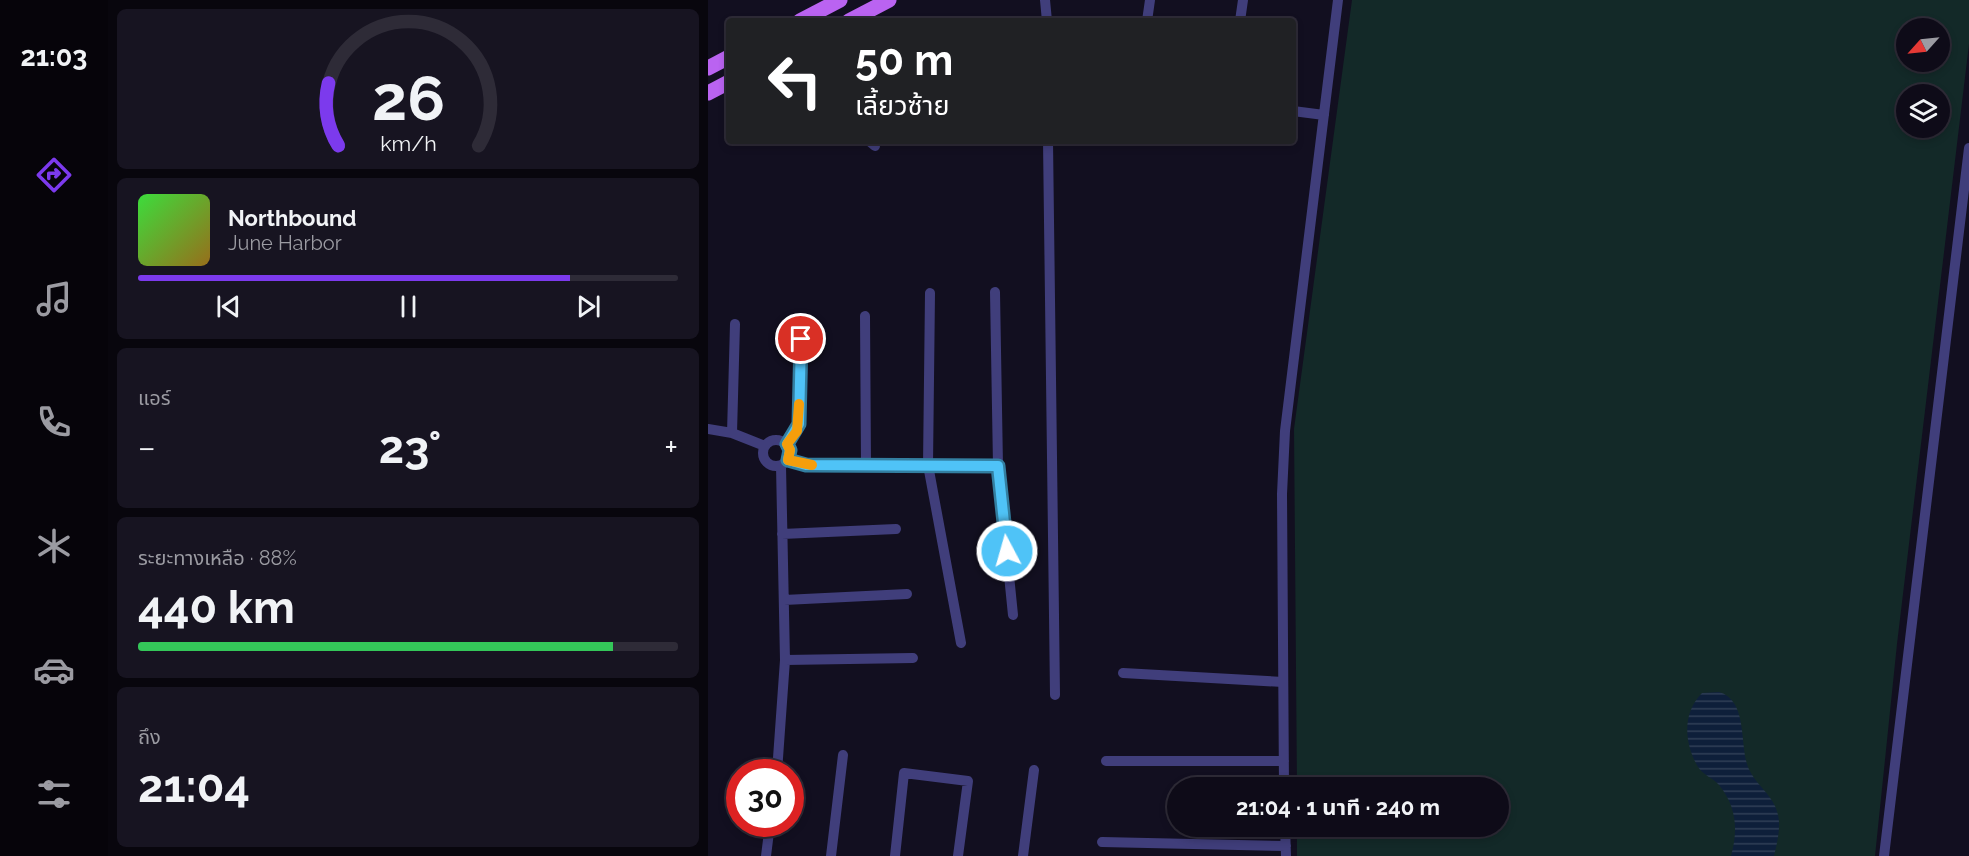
<!DOCTYPE html>
<html lang="th">
<head>
<meta charset="utf-8">
<style>
	:root { --surface:#0e0b18; --page:#171421; --text:#f1f3f6; --muted:#9b9ba2; --line:#2e2b37; --accent:#7c3aed }
	body { margin:0; font-family:Raleway,"Noto Sans Thai",sans-serif; background:var(--page); color:var(--text); height:100vh; display:flex; flex-direction:column; font-size:22px; white-space:nowrap }
	* { box-sizing:border-box; margin:0 }
	p { font-size:20px; color:var(--muted) }
	.icon { flex:none; width:33px; height:33px; fill:none; stroke:currentColor; stroke-width:2; stroke-linecap:round; stroke-linejoin:round }
	.map { position:relative; flex:1; overflow:hidden }
	.panel { display:flex; flex-direction:column; gap:9px; padding:9px; background:#08060d; width:600px }
	.panel>* { flex:none }
	.banner { position:absolute; left:18px; top:18px; width:570px; height:126px; border-radius:6px; box-shadow:0 3px 9px #0003,0 0 0 2px var(--line); background:#202124; color:#fff; overflow:hidden }
	.needle { width:39px; rotate:243deg }
	.buttons { position:absolute; left:1188px; top:18px; display:grid; gap:12px }
	.buttons a { display:grid; place-items:center; width:54px; height:54px; border-radius:50%; background:var(--surface); box-shadow:0 3px 9px #0003,0 0 0 2px var(--line); font-size:30px }
	.speed { position:absolute; left:18px; top:759px; display:flex; gap:12px; font-size:30px; font-weight:700; text-align:center }
	.speed>* { display:grid; place-content:center; width:78px; height:78px; border-radius:50%; background:var(--surface); box-shadow:0 3px 9px #0003,0 0 0 2px var(--line); line-height:1 }
	.speed .limit { border:9px solid #d22; background:#fff; color:#111 }
	.pin { position:absolute; display:grid; place-items:center; width:51px; height:51px; color:#fff; margin:-26px; border:3px solid #fff; border-radius:50%; box-shadow:0 2px 6px #0007 }
	.me { position:absolute; width:66px; margin:-33px; rotate:354deg; stroke-linejoin:round; filter:drop-shadow(0 0 4px #0008) }
	.turn { display:flex; align-items:center; gap:21px; height:126px; padding:0 30px; font-size:27px }
	.turn .icon { width:78px; height:78px; stroke-width:2.5 }
	.turn b { display:block; font-size:42px; line-height:51px }
	.big { font-size:45px; font-weight:700; line-height:1.1 }
	.panel .card { flex:1; display:flex; flex-direction:column; justify-content:center; gap:9px; min-width:0; padding:0 21px; border-radius:9px; background:var(--page) }
	.panel .dial { align-items:center; gap:0 }
	.dial svg { height:156px; overflow:visible; fill:none; stroke:var(--line); stroke-width:7; stroke-linecap:round; text-anchor:middle }
	.dial text { fill:var(--text); stroke:none }
	.song { display:flex; align-items:center; gap:18px }
	.cover { width:72px; height:72px; border-radius:9px; background:linear-gradient(135deg,hsl(120 70% 55%),hsl(40 70% 35%)) }
	.played { height:6px; border-radius:3px; background:linear-gradient(90deg,var(--accent) 80%,var(--line) 80%) }
	.keys { display:flex; justify-content:space-around; direction:ltr }
	.heat { display:flex; justify-content:space-between; align-items:center; font-size:33px; direction:ltr }
	.charge { height:9px; border-radius:4px; background:linear-gradient(90deg,#34c759 88%,var(--line) 0) }
	.trip { position:absolute; left:459px; top:777px; width:342px; height:60px; border-radius:30px; background:var(--surface); box-shadow:0 3px 9px #0003,0 0 0 2px var(--line); font-weight:700; line-height:60px; text-align:center }
	main { display:flex; flex:1; min-height:0 }
	.tab-bar { display:flex; flex-direction:column; width:108px; justify-content:space-around; align-items:center; background:#06040a; color:var(--muted) }
	.tab-bar .icon { width:42px; height:42px }
	.tab-bar .active { color:var(--accent) }
	.tab-bar b { font-size:27px; color:var(--text) }
	.map>svg:first-child { display:block }
	.green { fill:#132928; fill-rule:evenodd }
	.water { fill:url(#water-rules) }
	.lines { fill:none; stroke-linecap:round; stroke-linejoin:round }
	.minor { stroke:#403e7b; stroke-width:10 }
	.primary { stroke:#ba63f1; stroke-width:15 }
	.route-casing { stroke:#337fa1; stroke-width:15 }
	.route { stroke:#4fc3f7; stroke-width:10 }
	.slow { stroke:#f59e0b; stroke-width:10 }
</style>
</head>
<body>
<main>
<nav class="tab-bar">
<b>21:03</b>
<svg class="icon active" aria-label="directions" viewBox="0 0 24 24"><path d="M12 3l9 9-9 9-9-9zM9 14v-3h6M13 9l2 2-2 2"/></svg>
<svg class="icon" aria-label="music" viewBox="0 0 24 24"><path d="M9 18V5l10-2v13"/><circle cx="6" cy="18" r="3"/><circle cx="16" cy="16" r="3"/></svg>
<svg class="icon" aria-label="phone" viewBox="0 0 24 24"><path d="M5 4h4l2 5-3 2q2 4 5 5l2-3 5 2v4C11 20 4 13 5 4z"/></svg>
<svg class="icon" aria-label="climate" viewBox="0 0 24 24"><path d="M12 3v18M4 7l16 10M4 17L20 7"/></svg>
<svg class="icon" aria-label="car" viewBox="0 0 24 24"><path d="M5 17H2v-5l4-1 3-4h7l3 4 3 1v5h-3M9 17h6M6 11h13"/><circle cx="7" cy="17" r="2"/><circle cx="17" cy="17" r="2"/></svg>
<svg class="icon" aria-label="filters" viewBox="0 0 24 24"><path d="M4 7h16M4 17h16"/><circle cx="9" cy="7" r="2"/><circle cx="15" cy="17" r="2"/></svg>
</nav>
<section class="panel">
<div class="card dial"><svg viewBox="0 0 100 80">
<path d="M14 69A42 42 0 1 1 86 69"/>
<path d="M14 69A42 42 0 0 1 9 37" stroke="#7c3aed"/>
<text x="50" y="56" font-size="32" font-weight="700">26</text>
<text x="50" y="72" font-size="11">km/h</text>
</svg></div>
<div class="card">
<div class="song"><i class="cover"></i><div><b>Northbound</b><p>June Harbor</p></div></div>
<div class="played"></div>
<div class="keys"><svg class="icon" aria-label="previous" viewBox="0 0 24 24"><path d="M18 5L8 12l10 7zM5 5v14"/></svg><svg class="icon" aria-label="pause" viewBox="0 0 24 24"><path d="M8 5v14M16 5v14"/></svg><svg class="icon" aria-label="next" viewBox="0 0 24 24"><path d="M6 5l10 7-10 7zM19 5v14"/></svg></div>
</div>
<div class="card"><p>แอร์</p>
<div class="heat"><a>−</a><b class="big">23°</b><a>+</a></div>
</div>
<div class="card"><p>ระยะทางเหลือ · 88%</p><b class="big">440 km</b><div class="charge"></div></div>
<div class="card"><p>ถึง</p><b class="big">21:04</b></div>
</section>
<div class="map">
<svg width="1261" height="856" viewBox="0 0 1261 856">
	<defs>
		<pattern id="water-rules" width="6" height="5" patternUnits="userSpaceOnUse" patternTransform="scale(1.5)"><rect width="6" height="5" fill="#0e1f3a"/><path d="M0 2.5h6" fill="none" stroke="#303f57"/></pattern>
	</defs>
	<rect width="100%" height="100%" fill="#120f20"/>
	<!-- green -->
	<path class="green" d="M644,0H1261V44L1189,644L1167,856H589V827L790,826V788H589L586,429ZM1198,28H1232V62H1198ZM1198,94H1232V128H1198Z"/>
	<!-- water -->
	<path class="water" d="M1011,692C1039,700 1032,741 1039,764C1045,784 1066,794 1070,815C1073,827 1069,844 1066,856H1023C1030,831 1029,807 1011,785C1005,778 995,775 990,767C976,743 974,713 994,693Z"/>
	<g class="lines">
		<!-- minor -->
		<path class="minor" d="M337,0L339,21
			M439,21L442,0
			M532,21L535,0
			M585,111L616,115
			M161,141L167,146
			M340,141L347,695
			M287,292L290,466L305,615
			M222,293L220,465L253,643
			M157,316L158,465
			M0,429L24,433L57,446
			M24,433L27,324
			M55 453a13 13 0 1 1 26 0a13 13 0 1 1-26 0Z
			M79,444L91,424L93,318
			M80,460L98,465L290,466
			M74,534L188,529
			M76,600L199,594
			M77,660L205,658
			M415,673L575,682
			M398,761H576
			M69,772L77,660L73,466
			M576,788L574,494L577,431L630,0
			M577,826L578,856
			M394,842L578,846
			M58,856L62,824
			M123,856L135,755
			M187,856L196,773L260,781L250,856
			M315,856L326,770
			M1176,856L1261,148"/>
		<!-- primary -->
		<path class="primary" d="M92,21L132,0
			M141,21L181,0
			M0,68L21,57
			M0,93L21,82"/>
	</g>
	<g class="lines">
		<defs>
			<path id="route" d="M93,339L91,424L79,444L82,450L80,460L98,465L290,466L299,551"/>
		</defs>
		<!-- route casing -->
		<use href="#route" class="route-casing"/>
		<!-- route -->
		<use href="#route" class="route"/>
		<!-- slow -->
		<path class="slow" d="M91,404L89,431L79,444L82,450L80,460L104,465"/>
	</g>
</svg>
<div class="buttons">
<a><svg class="needle" viewBox="-14 -14 28 28"><path d="M0-13l5 13h-10z" fill="#e53935"/><path d="M0 13l5-13h-10z" fill="#9b9ba2"/></svg></a>
<a><svg class="icon" aria-label="layers" viewBox="0 0 24 24"><path d="M12 4l9 5-9 5-9-5zM3 14l9 5 9-5"/></svg></a>
</div>
<div class="speed"><div class="limit">30</div></div>
<div class="pin" style="left:93px;top:339px;background:#d93025"><svg class="icon" aria-label="arrive" viewBox="0 0 24 24"><path d="M6 21V4h12l-3 4 3 4H6"/></svg></div>
<svg class="me" style="left:299px;top:551px" viewBox="-20 -20 40 40"><circle r="17" fill="#4fc3f7" stroke="#fff" stroke-width="3"/><path d="M0-11L8 9 0 5-8 9z" fill="#fff"/></svg>
<div class="trip">21:04 · 1 นาที · 240 m</div>
<div class="banner">
<div class="turn"><svg class="icon" aria-label="left" viewBox="0 0 24 24"><path d="M17 20v-9H6M10 6l-5 5 5 5"/></svg><div><b>50 m</b>เลี้ยวซ้าย</div></div>
</div>
</div>
</main>
</body>
</html>
